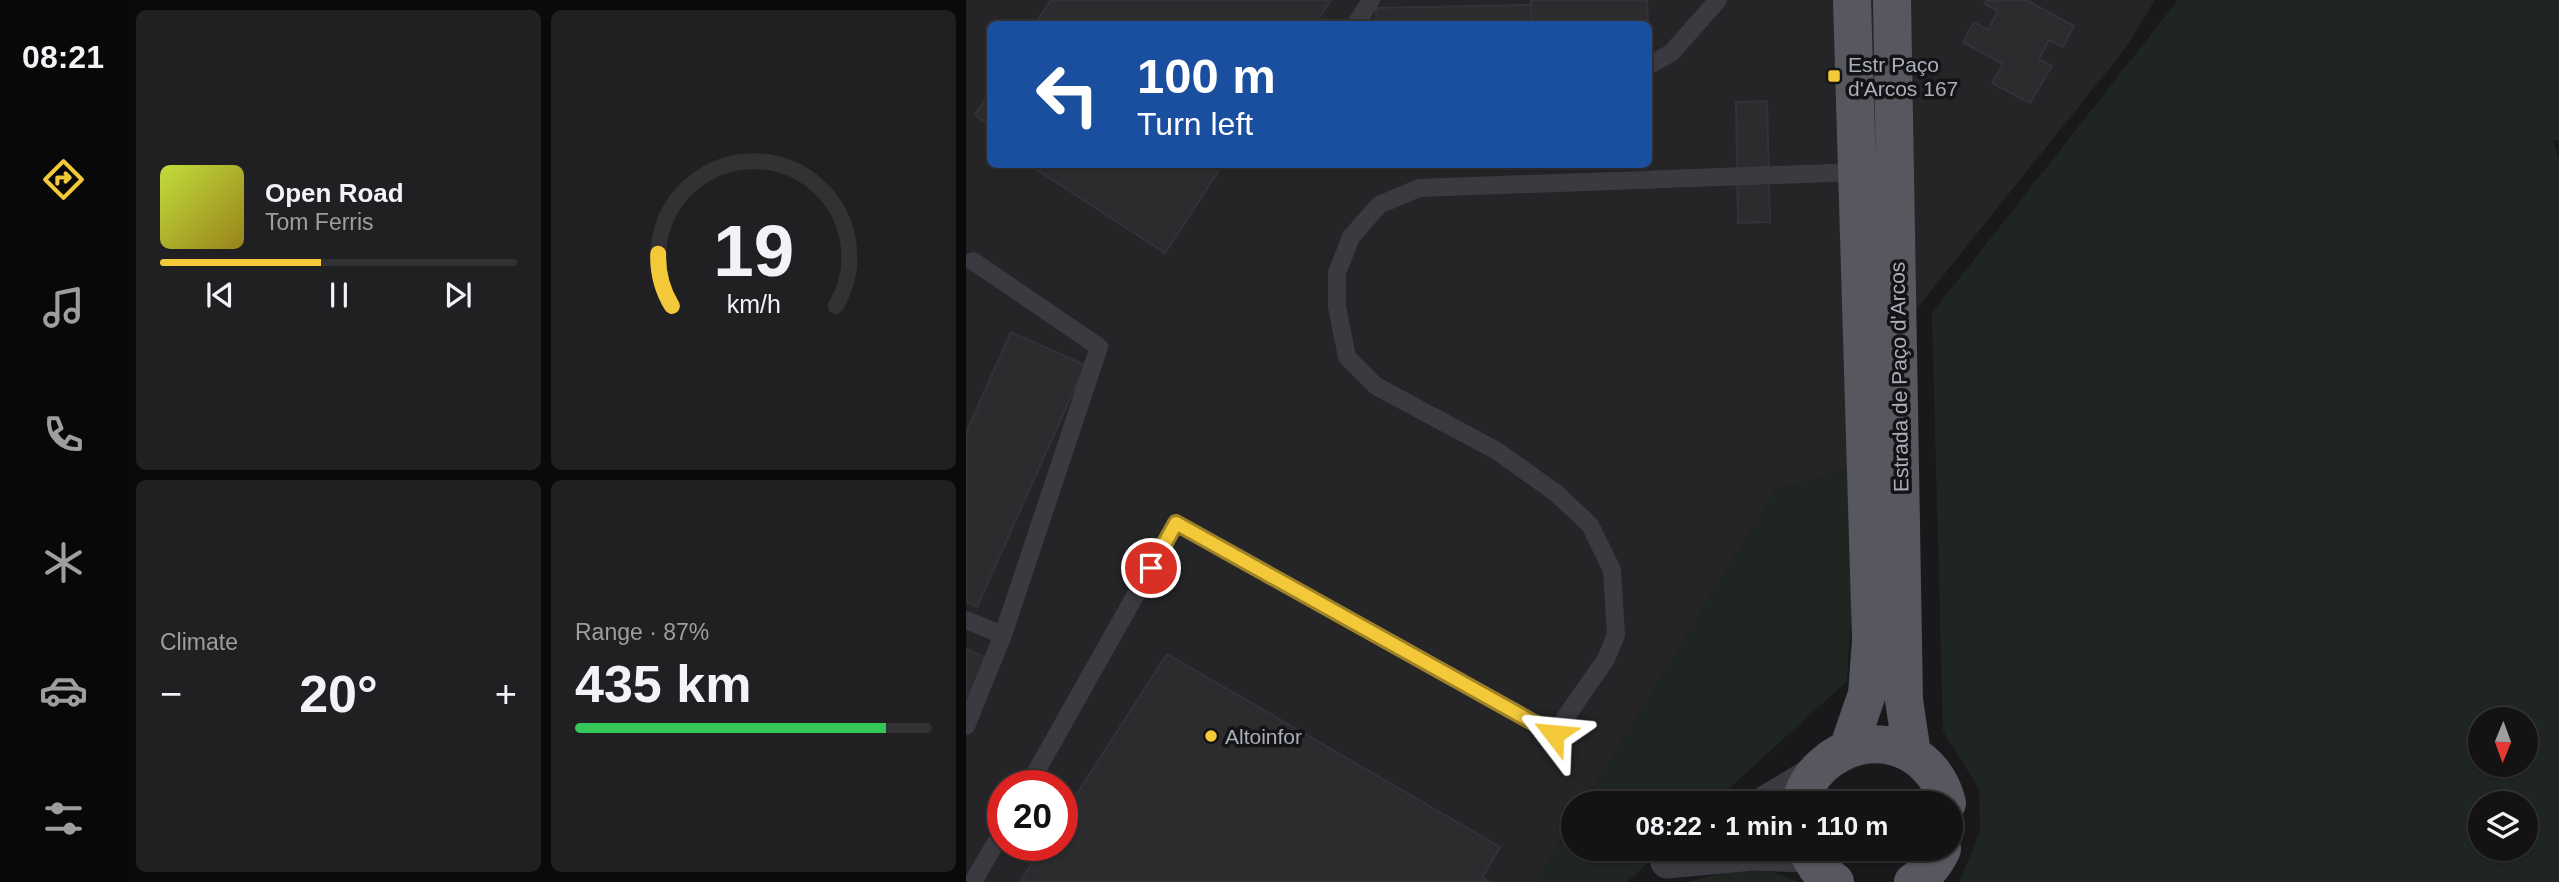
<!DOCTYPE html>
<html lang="en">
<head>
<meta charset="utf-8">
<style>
	:root { --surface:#131314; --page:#202022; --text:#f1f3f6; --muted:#9d9ea0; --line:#323234; --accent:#f3c839 }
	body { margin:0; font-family:Helvetica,sans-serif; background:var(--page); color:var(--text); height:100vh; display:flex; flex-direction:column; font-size:26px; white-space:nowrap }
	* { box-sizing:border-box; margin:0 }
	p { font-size:23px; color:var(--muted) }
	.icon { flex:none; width:38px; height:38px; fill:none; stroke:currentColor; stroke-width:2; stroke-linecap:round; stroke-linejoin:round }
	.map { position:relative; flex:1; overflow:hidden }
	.sheet { display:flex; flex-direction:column; gap:10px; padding:10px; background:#0a0a0b; width:840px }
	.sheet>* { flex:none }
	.banner { position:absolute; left:21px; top:21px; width:665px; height:147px; border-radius:10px; box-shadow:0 2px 5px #0004,0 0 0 2px var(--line); background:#1a4fa0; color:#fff; overflow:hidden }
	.needle { width:46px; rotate:181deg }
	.buttons { position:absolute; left:1502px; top:707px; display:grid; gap:14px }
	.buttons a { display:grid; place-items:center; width:70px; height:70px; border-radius:50%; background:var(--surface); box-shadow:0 2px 5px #0004,0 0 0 2px var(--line); font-size:35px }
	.speed { position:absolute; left:21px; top:770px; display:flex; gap:14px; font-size:35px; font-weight:700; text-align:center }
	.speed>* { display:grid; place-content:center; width:91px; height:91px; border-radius:50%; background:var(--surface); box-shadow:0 2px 5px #0004,0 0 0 2px var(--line); line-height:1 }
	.speed .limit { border:10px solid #d22; background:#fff; color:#111 }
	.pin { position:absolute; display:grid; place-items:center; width:60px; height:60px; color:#fff; margin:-30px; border:4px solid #fff; border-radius:50%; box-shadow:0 2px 7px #0007 }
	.me { position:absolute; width:77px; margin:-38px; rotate:299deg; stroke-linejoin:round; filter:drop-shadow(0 0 5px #0008) }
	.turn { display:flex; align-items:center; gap:24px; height:147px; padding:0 35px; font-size:32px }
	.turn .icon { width:91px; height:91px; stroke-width:2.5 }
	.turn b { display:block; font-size:49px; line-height:60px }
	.big { font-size:52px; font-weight:700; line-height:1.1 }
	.sheet .card { flex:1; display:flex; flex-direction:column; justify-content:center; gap:10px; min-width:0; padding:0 24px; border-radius:10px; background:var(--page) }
	.sheet .dial { align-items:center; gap:0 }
	.dial svg { height:182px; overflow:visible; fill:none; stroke:var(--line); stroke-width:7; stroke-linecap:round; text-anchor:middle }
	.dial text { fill:var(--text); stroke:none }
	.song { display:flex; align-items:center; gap:21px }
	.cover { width:84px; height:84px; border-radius:10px; background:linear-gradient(135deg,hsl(70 70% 55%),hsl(50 70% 35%)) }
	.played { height:7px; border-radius:4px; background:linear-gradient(90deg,var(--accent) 45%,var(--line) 45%) }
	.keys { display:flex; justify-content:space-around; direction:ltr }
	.heat { display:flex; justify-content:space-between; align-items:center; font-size:38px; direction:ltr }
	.charge { height:10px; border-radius:5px; background:linear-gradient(90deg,#34c759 87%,var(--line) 0) }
	.sheet .tiles { flex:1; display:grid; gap:10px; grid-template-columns:repeat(2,1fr) }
	.trip { position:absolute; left:595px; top:791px; width:402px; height:70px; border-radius:35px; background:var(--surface); box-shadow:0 2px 5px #0004,0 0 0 2px var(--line); font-weight:700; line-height:70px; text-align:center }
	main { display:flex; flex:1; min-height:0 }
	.menu { display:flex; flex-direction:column; width:126px; justify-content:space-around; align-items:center; background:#080808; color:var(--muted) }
	.menu .icon { width:49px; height:49px }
	.menu .selected { color:var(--accent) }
	.menu b { font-size:32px; color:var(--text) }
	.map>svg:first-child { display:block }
	.built { fill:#252528; fill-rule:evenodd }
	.green { fill:#1f2621; fill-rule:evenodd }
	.building { fill:#2c2c2f; stroke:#333337; stroke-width:2 }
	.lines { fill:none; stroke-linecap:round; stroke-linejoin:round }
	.service { stroke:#3a3a40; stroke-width:18 }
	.minor { stroke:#3a3a40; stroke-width:33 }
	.primary { stroke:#56575f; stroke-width:38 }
	.route-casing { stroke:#9e8225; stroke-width:18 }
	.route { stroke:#f3c839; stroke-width:12 }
	.poi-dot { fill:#f3c839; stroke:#141416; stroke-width:2.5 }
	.labels { text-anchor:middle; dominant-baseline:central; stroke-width:7; stroke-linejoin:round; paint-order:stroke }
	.poi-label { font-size:21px; fill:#abaebb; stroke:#141416; text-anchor:start }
	.street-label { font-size:21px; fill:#abaebb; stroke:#141416 }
</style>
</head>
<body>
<main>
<nav class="menu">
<b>08:21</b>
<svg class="icon selected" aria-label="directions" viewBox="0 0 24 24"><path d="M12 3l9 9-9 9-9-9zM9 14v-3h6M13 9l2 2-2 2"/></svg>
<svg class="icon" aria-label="music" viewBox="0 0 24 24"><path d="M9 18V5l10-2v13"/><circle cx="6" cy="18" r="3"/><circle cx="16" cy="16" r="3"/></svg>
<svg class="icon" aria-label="phone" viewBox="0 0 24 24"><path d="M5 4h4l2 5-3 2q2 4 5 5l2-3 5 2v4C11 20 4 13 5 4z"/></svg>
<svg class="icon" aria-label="climate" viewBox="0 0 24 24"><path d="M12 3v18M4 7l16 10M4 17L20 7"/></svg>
<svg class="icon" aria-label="car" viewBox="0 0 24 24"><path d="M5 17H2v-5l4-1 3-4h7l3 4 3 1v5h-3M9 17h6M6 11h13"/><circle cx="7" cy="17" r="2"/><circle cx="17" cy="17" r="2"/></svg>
<svg class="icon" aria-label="filters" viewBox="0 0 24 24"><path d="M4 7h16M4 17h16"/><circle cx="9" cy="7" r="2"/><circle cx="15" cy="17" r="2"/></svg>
</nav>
<section class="sheet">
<div class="tiles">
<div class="card">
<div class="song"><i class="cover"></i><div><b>Open Road</b><p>Tom Ferris</p></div></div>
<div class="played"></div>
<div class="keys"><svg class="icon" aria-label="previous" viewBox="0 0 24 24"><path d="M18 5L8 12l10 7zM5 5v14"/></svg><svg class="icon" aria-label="pause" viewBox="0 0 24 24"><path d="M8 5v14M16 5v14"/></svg><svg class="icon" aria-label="next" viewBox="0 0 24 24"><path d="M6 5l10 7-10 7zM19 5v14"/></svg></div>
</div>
<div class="card dial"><svg viewBox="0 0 100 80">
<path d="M14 69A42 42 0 1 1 86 69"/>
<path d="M14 69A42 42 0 0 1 8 46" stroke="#f3c839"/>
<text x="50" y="56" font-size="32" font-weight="700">19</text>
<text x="50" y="72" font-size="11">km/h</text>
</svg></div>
<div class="card"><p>Climate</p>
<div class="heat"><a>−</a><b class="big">20°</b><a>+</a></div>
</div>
<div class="card"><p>Range · 87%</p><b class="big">435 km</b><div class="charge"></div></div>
</div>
</section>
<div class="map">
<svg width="1593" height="882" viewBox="0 0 1593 882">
	<rect width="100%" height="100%" fill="#19191b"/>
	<!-- built -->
	<path class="built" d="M0,0H1189L1159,49L949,311L882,470L810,489L618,803H607V821L570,882H0ZM24,24H682V164H24ZM37,786H96V845H37Z"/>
	<!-- green -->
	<path class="green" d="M1212,0H1593V141L1586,140L1593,158V882H993L1014,832L1013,789L977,731L966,313ZM1514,719H1559V765H1514ZM1514,803H1559V849H1514Z
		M882,470L889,542L881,681L747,803H618L810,489Z
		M607,821V849H697L661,882H570Z
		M763,871H804L834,882H721Z"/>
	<!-- building -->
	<path class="building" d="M85,0H365L349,24H69Z
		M565,0H681L682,24H566Z
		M1021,0H1060L1108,26L1097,47L1083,40L1073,59L1086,66L1064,103L1026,83L1037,64L997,42L1008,22L1022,30L1032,11L1019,4Z
		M565,5L566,24H410V8Z
		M24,92V126L9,115Z
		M801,101L804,222L772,223L770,102Z
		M62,164H257L199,253Z
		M45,332L119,365L11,607L0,602V433Z
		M0,649L19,657L0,703Z
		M201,654L534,847L516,878L523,882H54L78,845H96V817Z"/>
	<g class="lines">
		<!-- service -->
		<path class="service" d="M390,24L405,0
			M682,66L705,53L752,0
			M7,261L133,347L37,635
			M0,620L37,635L0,726
			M62,786L210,523L588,734L640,659L650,635L646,570L624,525L590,493L531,451L410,386L381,357L371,307V273L385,237L413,205L453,188L891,172
			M7,882L37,830"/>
		<!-- minor -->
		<path class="minor" d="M798,803L848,773
			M701,862L787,854L844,856"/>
		<!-- primary -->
		<path class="primary" d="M926,0L938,700L946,754
			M882,749L901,694L905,640L886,0
			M835,803C837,789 846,775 856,766C901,725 967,745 981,803
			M840,849L851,868L869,882
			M947,882C960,875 970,862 976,849"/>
	</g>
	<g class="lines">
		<defs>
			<path id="route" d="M185,568L210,523L588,734"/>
		</defs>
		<!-- route casing -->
		<use href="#route" class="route-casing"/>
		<!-- route -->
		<use href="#route" class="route"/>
	</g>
	<!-- markers -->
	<g class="poi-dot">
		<rect x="861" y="69" width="14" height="14" rx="3.5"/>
		<circle cx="245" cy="736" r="7"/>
	</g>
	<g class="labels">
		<!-- poi labels -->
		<g class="poi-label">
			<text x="882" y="64">Estr Paço<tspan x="882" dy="24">d'Arcos 167</tspan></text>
			<text x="259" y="736">Altoinfor</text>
		</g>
		<!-- street labels -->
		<g class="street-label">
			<text transform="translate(933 377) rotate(-91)">Estrada de Paço d'Arcos</text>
		</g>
	</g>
</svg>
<div class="buttons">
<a><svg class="needle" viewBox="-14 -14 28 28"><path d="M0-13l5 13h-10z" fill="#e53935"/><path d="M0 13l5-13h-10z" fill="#9d9ea0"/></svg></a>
<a><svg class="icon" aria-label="layers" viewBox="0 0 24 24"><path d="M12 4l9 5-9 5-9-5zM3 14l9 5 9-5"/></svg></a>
</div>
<div class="speed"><div class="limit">20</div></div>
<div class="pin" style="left:185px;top:568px;background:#d93025"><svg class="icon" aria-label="arrive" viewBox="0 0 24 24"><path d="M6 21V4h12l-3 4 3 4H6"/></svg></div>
<svg class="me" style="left:588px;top:734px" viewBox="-20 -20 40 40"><path d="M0-17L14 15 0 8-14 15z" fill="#f3c839" stroke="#fff" stroke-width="4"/></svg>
<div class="trip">08:22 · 1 min · 110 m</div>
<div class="banner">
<div class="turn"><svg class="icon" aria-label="left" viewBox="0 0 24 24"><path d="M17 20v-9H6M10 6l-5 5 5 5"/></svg><div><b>100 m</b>Turn left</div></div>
</div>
</div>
</main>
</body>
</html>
